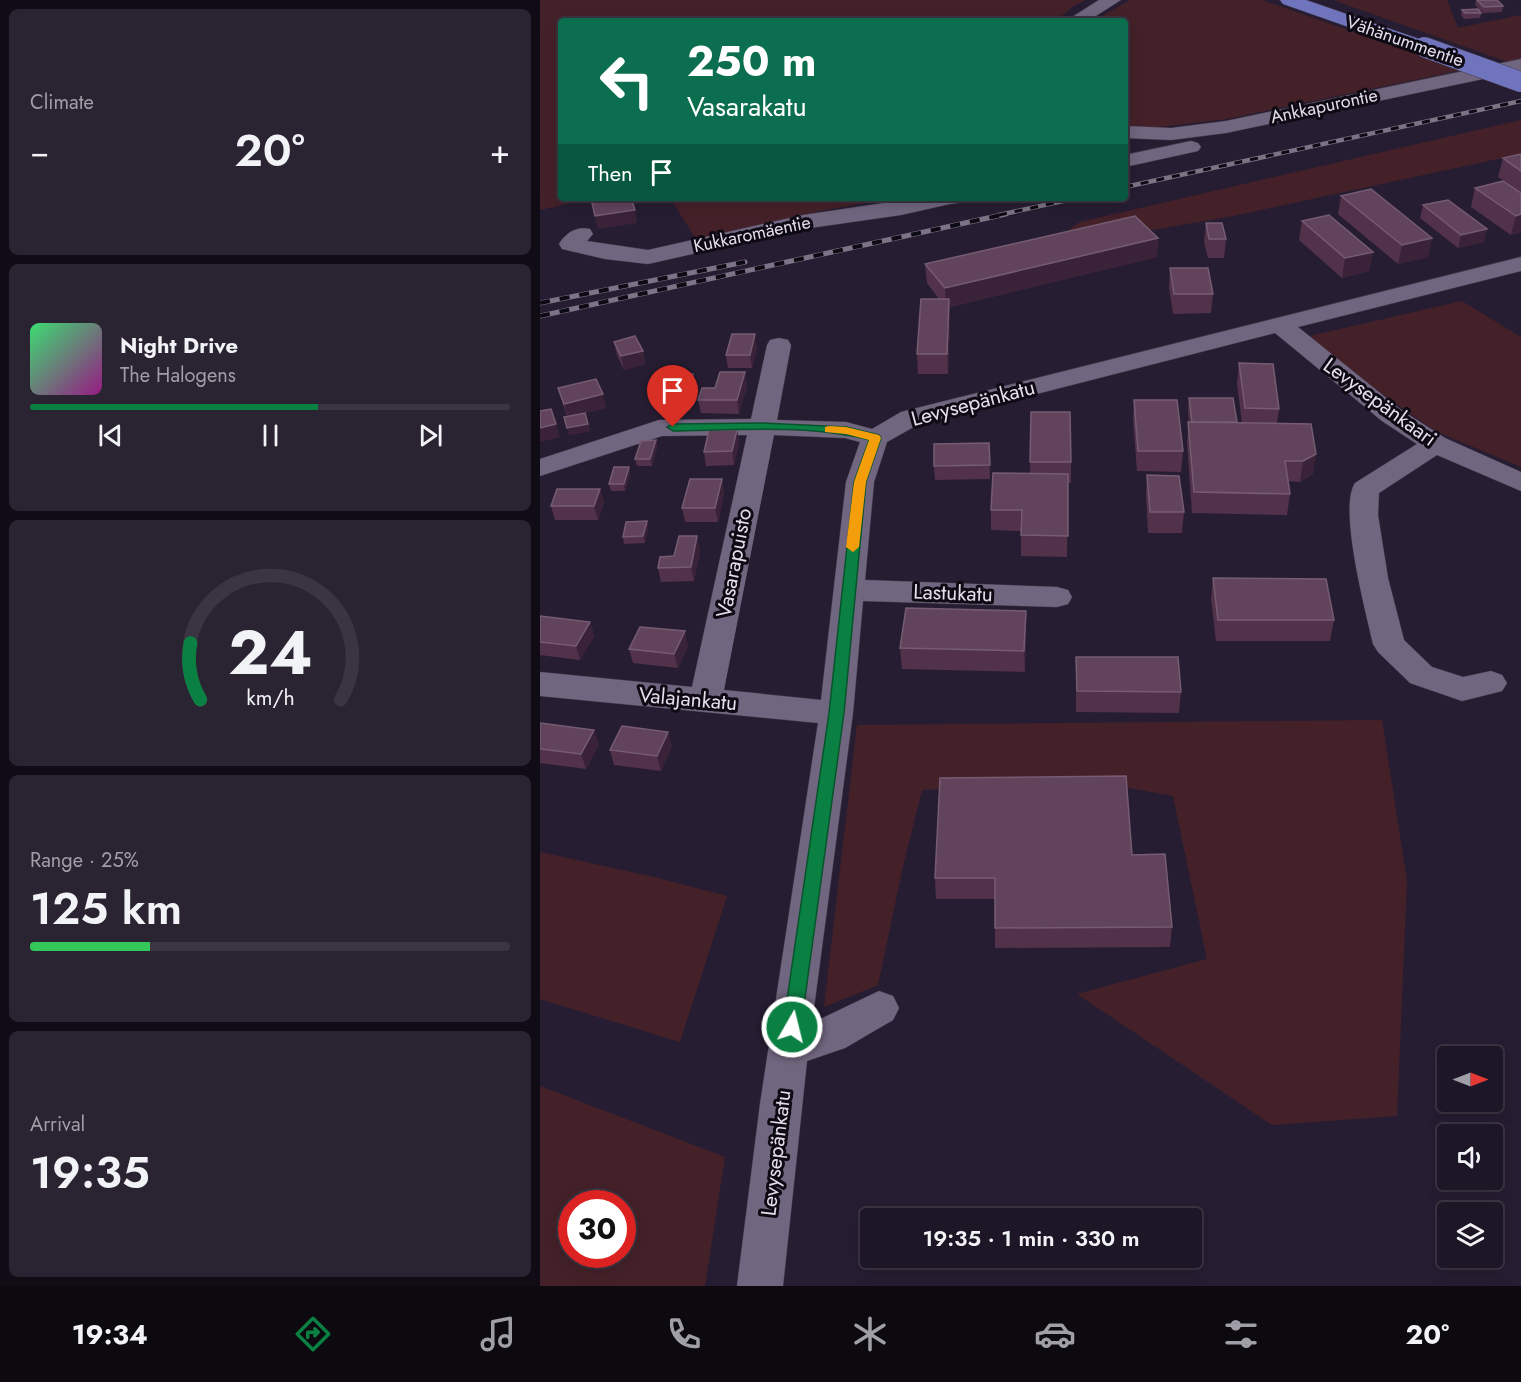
<!DOCTYPE html>
<html lang="en">
<head>
<meta charset="utf-8">
<style>
	:root { --surface:#1d1626; --page:#2a2332; --text:#f1f3f6; --muted:#a09fa7; --line:#3b3543; --accent:#0b8043 }
	body { margin:0; font-family:Jost,sans-serif; background:var(--page); color:var(--text); height:100vh; display:flex; flex-direction:column; font-size:22px; white-space:nowrap }
	* { box-sizing:border-box; margin:0 }
	p { font-size:20px; color:var(--muted) }
	.icon { flex:none; width:33px; height:33px; fill:none; stroke:currentColor; stroke-width:2; stroke-linecap:round; stroke-linejoin:round }
	.map { position:relative; flex:1; overflow:hidden }
	.sheet { display:flex; flex-direction:column; gap:9px; padding:9px; background:#100c15; width:540px }
	.sheet>* { flex:none }
	.top-card { position:absolute; left:18px; top:18px; width:570px; height:183px; border-radius:6px; box-shadow:0 3px 15px #0003,0 0 0 2px var(--line); background:#0b6e4f; color:#fff; overflow:hidden }
	.needle { width:39px; rotate:90deg }
	.tools { position:absolute; left:897px; top:1046px; display:grid; gap:12px }
	.tools a { display:grid; place-items:center; width:66px; height:66px; border-radius:6px; background:var(--surface); box-shadow:0 3px 15px #0003,0 0 0 2px var(--line); font-size:30px }
	.speed { position:absolute; left:18px; top:1190px; display:flex; gap:12px; font-size:30px; font-weight:700; text-align:center }
	.speed>* { display:grid; place-content:center; width:78px; height:78px; border-radius:50%; background:var(--surface); box-shadow:0 3px 15px #0003,0 0 0 2px var(--line); line-height:1 }
	.speed .limit { border:9px solid #d22; background:#fff; color:#111 }
	.pin { position:absolute; display:grid; place-items:center; width:51px; height:51px; color:#fff; margin:-62px -26px; border-radius:50% 50% 50% 0; rotate:-45deg; box-shadow:0 0 6px #0007 }
	.pin .icon { rotate:45deg }
	.me { position:absolute; width:66px; margin:-33px; rotate:8deg; stroke-linejoin:round; filter:drop-shadow(0 0 4px #0008) }
	.turn { display:flex; align-items:center; gap:21px; height:126px; padding:0 30px; font-size:27px }
	.turn .icon { width:78px; height:78px; stroke-width:2.5 }
	.turn b { display:block; font-size:42px; line-height:51px }
	.then { display:flex; align-items:center; height:57px; padding:0 30px; background:#0003; gap:12px; font-size:22px }
	.big { font-size:45px; font-weight:600; line-height:1.1 }
	.sheet .card { flex:1; display:flex; flex-direction:column; justify-content:center; gap:9px; min-width:0; padding:0 21px; border-radius:9px; background:var(--page) }
	.sheet .dial { align-items:center; gap:0 }
	.dial svg { height:156px; overflow:visible; fill:none; stroke:var(--line); stroke-width:7; stroke-linecap:round; text-anchor:middle }
	.dial text { fill:var(--text); stroke:none }
	.song { display:flex; align-items:center; gap:18px }
	.cover { width:72px; height:72px; border-radius:9px; background:linear-gradient(135deg,hsl(140 70% 55%),hsl(310 70% 35%)) }
	.played { height:6px; border-radius:3px; background:linear-gradient(90deg,var(--accent) 60%,var(--line) 60%) }
	.keys { display:flex; justify-content:space-around; direction:ltr }
	.heat { display:flex; justify-content:space-between; align-items:center; font-size:33px; direction:ltr }
	.charge { height:9px; border-radius:4px; background:linear-gradient(90deg,#34c759 25%,var(--line) 0) }
	.trip { position:absolute; left:320px; top:1208px; width:342px; height:60px; border-radius:6px; background:var(--surface); box-shadow:0 3px 15px #0003,0 0 0 2px var(--line); font-weight:600; line-height:60px; text-align:center }
	.tab-bar { display:flex; height:96px; justify-content:space-around; align-items:center; background:#0c090f; color:var(--muted) }
	.tab-bar .icon { width:42px; height:42px }
	.tab-bar .on { color:var(--accent) }
	.tab-bar b { font-size:27px; color:var(--text) }
	main { display:flex; flex:1; min-height:0 }
	.map>svg:first-child { display:block }
	.green { fill:#442128; fill-rule:evenodd }
	.lines { fill:none; stroke-linecap:round; stroke-linejoin:round }
	.minor-casing { stroke:#433b4c; stroke-width:1 }
	.major-casing { stroke:#433b4c; stroke-width:1 }
	.minor { fill:#71667f; fill-rule:evenodd }
	.major { fill:#7074bc; fill-rule:evenodd }
	.rail-far1-casing { stroke:#7c7486; stroke-width:4.5 }
	.rail-casing { stroke:#7c7486; stroke-width:5 }
	.rail-far1 { stroke:#0e0a13; stroke-width:3; stroke-dasharray:8; stroke-linecap:butt }
	.rail { stroke:#0e0a13; stroke-width:4; stroke-dasharray:10; stroke-linecap:butt }
	.major-bridge-casing { stroke:#433b4c; stroke-width:21; stroke-linecap:butt }
	.major-bridge { stroke:#7074bc; stroke-width:20 }
	.wall { fill:#51324a }
	.shaded-wall { fill:#3a2239 }
	.building { fill:#61445c; stroke:#755c72; stroke-width:1.5 }
	.route { fill:#0b8043; stroke:#07532c; stroke-width:1.5 }
	.slow { fill:#f59e0b }
	.labels { text-anchor:middle; dominant-baseline:central; stroke-width:6; stroke-linejoin:round; paint-order:stroke }
	.far-street-label { font-size:18px; fill:#e4deec; stroke:#0e0a13 }
	.street-label { font-size:21px; fill:#e4deec; stroke:#0e0a13 }
</style>
</head>
<body>
<main>
<section class="sheet">
<div class="card"><p>Climate</p>
<div class="heat"><a>−</a><b class="big">20°</b><a>+</a></div>
</div>
<div class="card">
<div class="song"><i class="cover"></i><div><b>Night Drive</b><p>The Halogens</p></div></div>
<div class="played"></div>
<div class="keys"><svg class="icon" aria-label="previous" viewBox="0 0 24 24"><path d="M18 5L8 12l10 7zM5 5v14"/></svg><svg class="icon" aria-label="pause" viewBox="0 0 24 24"><path d="M8 5v14M16 5v14"/></svg><svg class="icon" aria-label="next" viewBox="0 0 24 24"><path d="M6 5l10 7-10 7zM19 5v14"/></svg></div>
</div>
<div class="card dial"><svg viewBox="0 0 100 80">
<path d="M14 69A42 42 0 1 1 86 69"/>
<path d="M14 69A42 42 0 0 1 9 40" stroke="#0b8043"/>
<text x="50" y="56" font-size="32" font-weight="700">24</text>
<text x="50" y="72" font-size="11">km/h</text>
</svg></div>
<div class="card"><p>Range · 25%</p><b class="big">125 km</b><div class="charge"></div></div>
<div class="card"><p>Arrival</p><b class="big">19:35</b></div>
</section>
<div class="map">
<svg width="981" height="1286" viewBox="0 0 981 1286">
	<rect width="100%" height="100%" fill="#271d32"/>
	<!-- green -->
	<path class="green" d="M0,0H545L532,7L516,21H21V198H56L0,210Z
		M590,0H722L922,70L687,119L602,129L585,125V21H553Z
		M793,0H907L918,28L981,15V59L968,62Z
		M981,120V154L693,216L536,243L529,230L540,222Z
		M130,198H352L264,214L158,242Z
		M922,301L981,337V467L895,431L761,338Z
		M842,720L867,881L857,1116L732,1125L537,994L667,959L633,796L551,781L382,790L363,866L338,985L284,1007L317,725Z
		M0,852L114,877L187,896L140,1042L0,999Z
		M0,1086L185,1157L165,1286H0ZM32,1203H82V1254H32Z"/>
	<g class="lines">
		<defs>
			<path id="minor" d="M559,0H581L548,21H526Z
				M981,59V71L686,133L631,140L585,138V126L631,128L686,121Z
				M651,141L658,143L661,147L658,151L585,167V155Z
				M378,198H421L418,203L410,204L361,215L263,229L108,264L65,259L22,249L19,244C26,233 36,226 50,229L53,234L47,241L108,250L263,215Z
				M981,257V271L758,327L860,409L905,438L981,472V491L897,455L839,493L838,515L848,578L864,640L892,667L923,677L951,671L962,675L967,683L962,691L922,701L870,683L838,652L833,644C826,612 798,508 815,483L877,444L842,421L735,333L379,424L347,442L334,482L325,580L517,587L528,590L532,597L528,604L517,607L323,601L313,713L272,1023L339,991L353,996L359,1008L353,1020L305,1048L267,1061L243,1286H197L220,1104L278,723L0,696V672L152,687L207,435L122,436L0,476V459L119,420L211,419L227,345L230,340L239,338L248,340L251,345L237,420L306,422L332,429L361,412ZM234,435L305,438L320,442L306,482L281,700L184,690Z"/>
			<path id="major" d="M740,0H766L891,43L894,47L891,51H877L743,4Z"/>
		</defs>
		<!-- minor casing -->
		<use href="#minor" class="minor-casing"/>
		<!-- major casing -->
		<use href="#major" class="major-casing"/>
		<!-- minor -->
		<use href="#minor" class="minor"/>
		<!-- major -->
		<use href="#major" class="major"/>
		<defs>
			<path id="rail-far1" d="M585,187L981,101
				M459,215L537,198"/>
			<path id="rail" d="M0,303L205,262
				M0,316L466,214"/>
		</defs>
		<!-- rail-far1 casing -->
		<use href="#rail-far1" class="rail-far1-casing"/>
		<!-- rail casing -->
		<use href="#rail" class="rail-casing"/>
		<!-- rail-far1 -->
		<use href="#rail-far1" class="rail-far1"/>
		<!-- rail -->
		<use href="#rail" class="rail"/>
		<defs>
			<path id="major-bridge" d="M884,47L981,82"/>
		</defs>
		<!-- major-bridge casing -->
		<use href="#major-bridge" class="major-bridge-casing"/>
		<!-- major-bridge -->
		<use href="#major-bridge" class="major-bridge"/>
	</g>
	<!-- wall -->
	<path class="wall" d="M936,0H957L963,6L962,12L943,13L935,5Z
		M922,10L941,13L940,18L924,19L921,15Z
		M981,154V192L958,177L963,158Z
		M935,188L981,193V232L971,235L931,207Z
		M801,196L892,238L888,257L858,264L798,214Z
		M883,205L947,229L944,242L918,248L880,218Z
		M762,221L833,252L829,271L802,278L759,240Z
		M666,223L686,239L684,258H668L664,242Z
		M618,238L617,257L410,307V319L408,374H378L377,354L399,299L387,283L385,264Z
		M630,268L673,294L671,313L633,314L629,288Z
		M74,342L103,351L105,364L84,370L77,355Z
		M217,347L212,368H188L186,355Z
		M699,363L739,409L737,423L773,474L760,482L748,481L750,494L747,515L652,513L647,442L649,422L648,412L649,398L697,422L702,423L697,384Z
		M153,374L156,388L150,410H117L114,397Z
		M207,386L199,414L161,413L158,400L175,388Z
		M18,388L66,408L45,413L50,431L29,435L24,417L27,416L22,401Z
		M594,400L643,451L641,472L597,471L593,420Z
		M491,412L531,462V483H528L527,557L481,556V531L451,530V510L490,474Z
		M197,430L199,443L194,465L166,466L164,452Z
		M116,440L117,447L112,466H97L95,459Z
		M449,443L450,479L395,480L394,466Z
		M89,467L90,474L85,491H71L69,484Z
		M607,475L644,512L642,533H608L606,495Z
		M182,479L184,493L178,522H145L142,508Z
		M60,489L64,503L58,520H15L11,506Z
		M107,521L108,528L105,543L84,544L83,537Z
		M160,550L154,581L121,582L118,568Z
		M673,578L794,620L790,641H676L671,599Z
		M486,611L485,672L362,669L360,648Z
		M0,616L50,622L54,636L40,660L0,655Z
		M148,646L138,668L93,663L89,649Z
		M536,657L641,692L639,713L536,712Z
		M0,723L59,744L46,769L0,763Z
		M132,746L121,771L74,765L70,750Z
		M592,855L632,927L630,947L455,948V899H396L395,878Z"/>
	<!-- shaded-wall -->
	<path class="shaded-wall" d="M95,210L97,223L58,229L55,216Z
		M981,214V232L971,235L976,216Z
		M947,229L944,242L918,248L921,235Z
		M618,238L617,257L410,307V319L408,374L405,288Z
		M892,238L888,257L858,264L862,245Z
		M833,252L829,271L802,278L805,258Z
		M215,334L217,347L212,368L210,355Z
		M103,351L105,364L84,370L81,356Z
		M205,372L207,386L199,414L197,400Z
		M153,374L156,388L150,410L147,396Z
		M63,394L66,408L28,417L24,404Z
		M16,424L20,437L0,442V428Z
		M48,424L50,431L29,435L27,428Z
		M197,430L199,443L194,465L192,451Z
		M116,440L117,447L112,466L110,459Z
		M776,454L773,474L760,482L763,461Z
		M89,467L90,474L85,491L84,484Z
		M182,479L184,493L178,522L175,508Z
		M60,489L64,503L58,520L54,506Z
		M107,521L108,528L105,543L103,536Z
		M157,536L160,550L154,581L151,567Z
		M486,611V632L485,672L484,651Z
		M50,622L54,636L40,660L36,646Z
		M145,631L148,646L138,668L134,654Z
		M54,730L59,744L46,769L41,754Z
		M128,732L132,746L121,771L117,756Z"/>
	<!-- building -->
	<path class="building" d="M937,0H957L963,6L944,7Z
		M938,9L941,13H925L922,10Z
		M981,154V171L963,158Z
		M963,181L981,193V214L976,216L935,188Z
		M831,189L892,238L862,245L801,196Z
		M87,198H91L95,210L55,216L52,203Z
		M908,200L947,229L921,235L883,205Z
		M789,215L833,252L805,258L762,221Z
		M595,216L618,238L405,288L385,264Z
		M666,223H682L686,239H669Z
		M630,268H668L673,294H634Z
		M381,299H409L407,354H377Z
		M192,334H215L210,355H186Z
		M95,336L103,351L81,356L74,342Z
		M699,363L733,364L739,409L705,408Z
		M180,372H205L197,400H158L162,388H175Z
		M153,374L147,396L114,397L121,375Z
		M56,379L63,394L24,404L18,388Z
		M649,398H693L697,422H652Z
		M594,400H637L643,451H598Z
		M11,409L16,424L0,428V411Z
		M491,412H530L531,462H490Z
		M45,413L48,424L27,428L24,417Z
		M648,422L771,424L776,454L763,461H745L750,494L654,492Z
		M169,430H197L192,451L164,452Z
		M116,440L110,459H95L101,441Z
		M449,443L450,465L394,466V444Z
		M74,467H89L84,484H69Z
		M453,473L528,474V536L481,535L482,510H451Z
		M607,475L639,476L644,512H610Z
		M150,479H182L175,508H142Z
		M17,489H60L54,506H11Z
		M107,521L103,536L83,537L86,522Z
		M139,536H157L151,567L118,568L120,557L134,556Z
		M673,578L786,579L794,620H678Z
		M366,608L486,611L484,651L360,648Z
		M0,616L50,622L36,646L0,642Z
		M100,627L145,631L134,654L89,649Z
		M536,657H638L641,692L537,691Z
		M0,723L54,730L41,754L0,749Z
		M82,726L128,732L117,756L70,750Z
		M586,776L592,855L625,854L632,927L455,928V878H395L400,778Z"/>
	<!-- route -->
	<path class="route" d="M222,423L306,427L339,435L341,438L326,482L304,713L261,1027L258,1032L252,1035L246,1032L243,1027L289,713L314,482L329,440C268,424 195,430 133,431L127,427L133,424Z"/>
	<!-- slow -->
	<path class="slow" d="M289,426L306,427L339,435L341,438L326,482L319,547L313,552L306,547L314,482L329,440L306,434L285,432V427Z"/>
	<g class="labels">
		<!-- far-street labels -->
		<g class="far-street-label">
			<text transform="translate(865 41) rotate(19)">Vähänummentie</text>
			<text transform="translate(784 106) rotate(-12)">Ankkapurontie</text>
			<text transform="translate(212 234) rotate(-12)">Kukkaromäentie</text>
		</g>
		<!-- street labels -->
		<g class="street-label">
			<text transform="translate(840 402) rotate(36)">Levysepänkaari</text>
			<text transform="translate(433 403) rotate(-15)">Levysepänkatu</text>
			<text transform="translate(194 563) rotate(-79)">Vasarapuisto</text>
			<text transform="translate(413 593) rotate(2)">Lastukatu</text>
			<text transform="translate(148 699) rotate(5)">Valajankatu</text>
			<text transform="translate(236 1153) rotate(-83)">Levysepänkatu</text>
		</g>
	</g>
</svg>
<div class="tools">
<a><svg class="needle" viewBox="-14 -14 28 28"><path d="M0-13l5 13h-10z" fill="#e53935"/><path d="M0 13l5-13h-10z" fill="#a09fa7"/></svg></a>
<a><svg class="icon" aria-label="sound" viewBox="0 0 24 24"><path d="M4 9h4l5-4v14l-5-4H4zM17 9q2 3 0 6"/></svg></a>
<a><svg class="icon" aria-label="layers" viewBox="0 0 24 24"><path d="M12 4l9 5-9 5-9-5zM3 14l9 5 9-5"/></svg></a>
</div>
<div class="speed"><div class="limit">30</div></div>
<div class="pin" style="left:133px;top:427px;background:#d93025"><svg class="icon" aria-label="arrive" viewBox="0 0 24 24"><path d="M6 21V4h12l-3 4 3 4H6"/></svg></div>
<svg class="me" style="left:252px;top:1027px" viewBox="-20 -20 40 40"><circle r="17" fill="#0b8043" stroke="#fff" stroke-width="3"/><path d="M0-11L8 9 0 5-8 9z" fill="#fff"/></svg>
<div class="trip">19:35 · 1 min · 330 m</div>
<div class="top-card">
<div class="turn"><svg class="icon" aria-label="left" viewBox="0 0 24 24"><path d="M17 20v-9H6M10 6l-5 5 5 5"/></svg><div><b>250 m</b>Vasarakatu</div></div>
<div class="then">Then<svg class="icon" aria-label="arrive" viewBox="0 0 24 24"><path d="M6 21V4h12l-3 4 3 4H6"/></svg></div>
</div>
</div>
</main>
<nav class="tab-bar">
<b>19:34</b>
<svg class="icon on" aria-label="directions" viewBox="0 0 24 24"><path d="M12 3l9 9-9 9-9-9zM9 14v-3h6M13 9l2 2-2 2"/></svg>
<svg class="icon" aria-label="music" viewBox="0 0 24 24"><path d="M9 18V5l10-2v13"/><circle cx="6" cy="18" r="3"/><circle cx="16" cy="16" r="3"/></svg>
<svg class="icon" aria-label="phone" viewBox="0 0 24 24"><path d="M5 4h4l2 5-3 2q2 4 5 5l2-3 5 2v4C11 20 4 13 5 4z"/></svg>
<svg class="icon" aria-label="climate" viewBox="0 0 24 24"><path d="M12 3v18M4 7l16 10M4 17L20 7"/></svg>
<svg class="icon" aria-label="car" viewBox="0 0 24 24"><path d="M5 17H2v-5l4-1 3-4h7l3 4 3 1v5h-3M9 17h6M6 11h13"/><circle cx="7" cy="17" r="2"/><circle cx="17" cy="17" r="2"/></svg>
<svg class="icon" aria-label="filters" viewBox="0 0 24 24"><path d="M4 7h16M4 17h16"/><circle cx="9" cy="7" r="2"/><circle cx="15" cy="17" r="2"/></svg>
<b>20°</b>
</nav>
</body>
</html>
